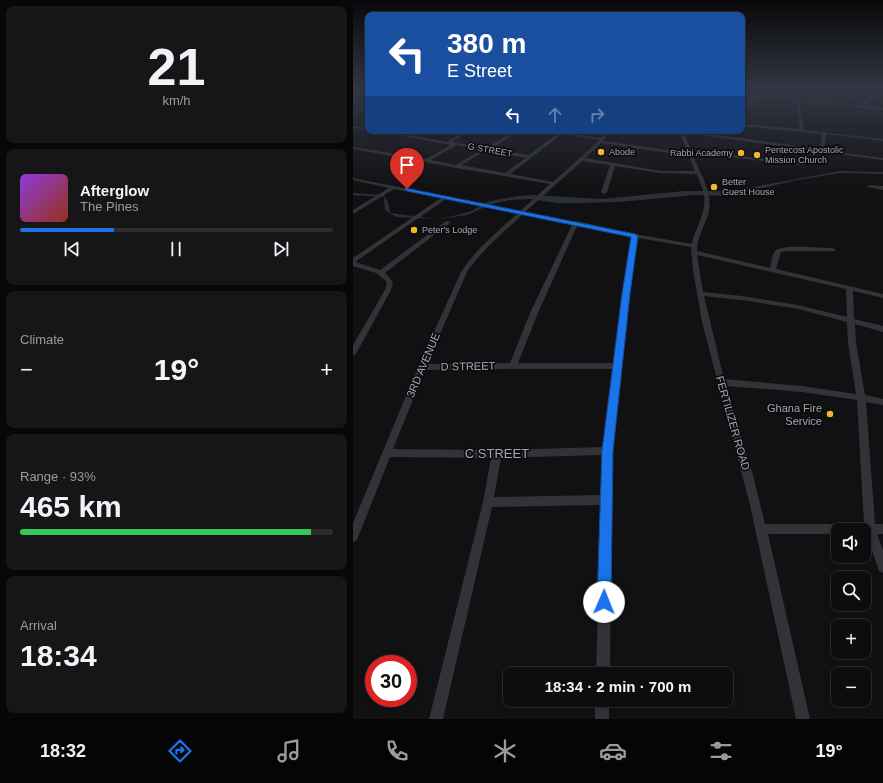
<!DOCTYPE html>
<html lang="en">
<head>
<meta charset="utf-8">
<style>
	:root { --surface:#0d0c0e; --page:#161517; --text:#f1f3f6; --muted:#9a9b9e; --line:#2d2c2e; --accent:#1a73e8 }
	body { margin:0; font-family:Arial,sans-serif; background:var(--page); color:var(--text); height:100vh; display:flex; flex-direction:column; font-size:15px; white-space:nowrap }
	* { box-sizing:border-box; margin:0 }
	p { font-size:13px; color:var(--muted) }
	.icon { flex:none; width:22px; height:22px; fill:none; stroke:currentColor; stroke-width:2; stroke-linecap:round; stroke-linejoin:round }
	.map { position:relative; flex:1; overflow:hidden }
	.drawer { display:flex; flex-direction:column; gap:6px; padding:6px; background:#070708; width:353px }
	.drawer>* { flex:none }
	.hud { position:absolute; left:12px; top:12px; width:380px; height:122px; border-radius:8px; box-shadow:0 2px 6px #0003,0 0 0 1px var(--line); background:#1a4fa0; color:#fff; overflow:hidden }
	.fabs { position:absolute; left:478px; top:523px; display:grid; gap:8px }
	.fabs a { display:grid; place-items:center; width:40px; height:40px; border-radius:8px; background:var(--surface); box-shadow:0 2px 6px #0003,0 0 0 1px var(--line); font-size:20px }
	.speed { position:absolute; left:12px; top:655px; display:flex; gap:8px; font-size:20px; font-weight:700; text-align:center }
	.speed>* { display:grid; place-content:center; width:52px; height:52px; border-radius:50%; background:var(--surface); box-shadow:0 2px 6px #0003,0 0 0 1px var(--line); line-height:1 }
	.speed .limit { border:6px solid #d22; background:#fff; color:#111 }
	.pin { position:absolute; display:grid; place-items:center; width:34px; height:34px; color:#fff; margin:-41px -17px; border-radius:50% 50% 50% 0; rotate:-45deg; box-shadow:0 0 4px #0007 }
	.pin .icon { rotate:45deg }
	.me { position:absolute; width:44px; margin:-22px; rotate:1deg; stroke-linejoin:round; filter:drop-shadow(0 0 3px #0008) }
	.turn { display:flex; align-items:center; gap:14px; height:84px; padding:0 16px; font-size:18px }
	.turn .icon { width:52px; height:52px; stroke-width:2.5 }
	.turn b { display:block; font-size:28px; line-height:34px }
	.lanes { display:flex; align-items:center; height:38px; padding:0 16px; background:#0003; justify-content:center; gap:20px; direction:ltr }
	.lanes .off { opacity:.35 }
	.big { font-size:30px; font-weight:700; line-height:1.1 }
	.drawer .widget { flex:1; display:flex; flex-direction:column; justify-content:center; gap:6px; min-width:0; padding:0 14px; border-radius:8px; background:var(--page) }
	.drawer .dial { align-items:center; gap:0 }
	.dial b { font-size:52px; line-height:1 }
	.song { display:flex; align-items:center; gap:12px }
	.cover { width:48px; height:48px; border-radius:6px; background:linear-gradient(135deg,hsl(270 70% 55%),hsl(10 70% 35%)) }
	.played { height:4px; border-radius:2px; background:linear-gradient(90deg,var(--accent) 30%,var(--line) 30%) }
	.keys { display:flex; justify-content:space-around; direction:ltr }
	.heat { display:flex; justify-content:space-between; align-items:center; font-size:22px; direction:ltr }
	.charge { height:6px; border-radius:3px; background:linear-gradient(90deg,#34c759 93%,var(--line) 0) }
	.trip { position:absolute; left:150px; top:667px; width:230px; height:40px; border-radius:8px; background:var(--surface); box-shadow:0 2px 6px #0003,0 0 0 1px var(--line); font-weight:700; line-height:40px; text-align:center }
	.dock { display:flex; height:64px; justify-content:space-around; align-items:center; background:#050506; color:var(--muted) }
	.dock .icon { width:28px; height:28px }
	.dock .selected { color:var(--accent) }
	.dock b { font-size:18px; color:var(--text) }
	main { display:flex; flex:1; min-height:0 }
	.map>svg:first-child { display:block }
	.water { fill:#293037 }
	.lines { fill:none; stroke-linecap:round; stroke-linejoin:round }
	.minor { fill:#323237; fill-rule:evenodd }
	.rail { stroke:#494a50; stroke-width:1; stroke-dasharray:2.5 2; stroke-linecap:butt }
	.route { fill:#1a73e8; stroke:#114b97 }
	.poi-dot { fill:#eeba2c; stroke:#0c0c0d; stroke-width:1.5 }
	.labels { text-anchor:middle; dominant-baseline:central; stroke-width:3.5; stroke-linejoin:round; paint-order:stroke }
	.far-street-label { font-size:9px; fill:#a2a6b3; stroke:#0c0c0d }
	.far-poi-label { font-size:9px; fill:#a2a6b3; stroke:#0c0c0d; text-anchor:start }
	.street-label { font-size:11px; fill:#a2a6b3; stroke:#0c0c0d }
	.poi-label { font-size:11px; fill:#a2a6b3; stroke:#0c0c0d; text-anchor:end }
	.near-street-label { font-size:13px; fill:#a2a6b3; stroke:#0c0c0d }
</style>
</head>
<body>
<main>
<section class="drawer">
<div class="widget dial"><b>21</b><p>km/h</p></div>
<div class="widget">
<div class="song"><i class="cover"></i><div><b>Afterglow</b><p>The Pines</p></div></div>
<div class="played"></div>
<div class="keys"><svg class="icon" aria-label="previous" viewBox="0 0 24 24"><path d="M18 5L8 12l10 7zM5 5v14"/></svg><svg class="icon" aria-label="pause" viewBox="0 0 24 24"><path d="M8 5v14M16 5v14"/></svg><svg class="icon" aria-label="next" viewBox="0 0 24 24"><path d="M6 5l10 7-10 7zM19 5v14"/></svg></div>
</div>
<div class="widget"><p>Climate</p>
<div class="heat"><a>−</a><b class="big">19°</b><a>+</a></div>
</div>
<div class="widget"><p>Range · 93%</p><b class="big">465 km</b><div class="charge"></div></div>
<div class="widget"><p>Arrival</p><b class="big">18:34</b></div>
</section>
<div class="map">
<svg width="530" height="719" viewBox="0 0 530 719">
	<rect width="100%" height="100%" fill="#111012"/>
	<!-- water -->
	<path class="water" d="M487,171L530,172V174L487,173L444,180L376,196L342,195L266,202L230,203H204L177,199L157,200L139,204L114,215L87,219L43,217L32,210L31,197L0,195V193L31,195L35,202L37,213L84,219L96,217L119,211L131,203L142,200L165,196L180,195L249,199L331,191H378Z"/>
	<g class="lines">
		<!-- minor -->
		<path class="minor" d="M8,89H14L0,94V92Z
			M471,89H475L458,100L508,106L523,89H527L512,106L530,108V110L454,102V100Z
			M389,93L446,99L451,130L530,139V141L473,134L471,150L530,158V160L331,133L339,153H342L344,151L447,163L449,164L447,165L350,154L340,156C348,175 361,194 355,215C351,227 344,238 344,251L417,268C418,263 419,253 423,250C432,244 468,248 480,248L483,250L482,251H436L428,252L423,269L530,294V298L500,291L501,319L530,326V332L502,324L503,343L512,395L530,399V405L513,402L522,524H530V534H524L530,550V573L526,571L513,534H511V530H485V534H415L457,719H443L397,505L349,322L340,270L338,247L285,238L276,294L259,451L257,674H243L248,505L139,507L90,719H76L130,502L138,458L37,457L4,540L0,542V523L65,367L108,272C123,249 144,232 164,214L93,199L2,262L27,270L93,221L98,222L32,273L40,282L38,290L3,354L0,355V345L32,290L34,282L23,273L0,266V258L88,198L41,189L0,214V210L36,188L0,180V178L167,211L197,184L104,168H102L100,167L0,149V147L73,159L98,145L24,131H33L94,142L112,131H117L99,142L133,148L161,131H166L138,149L176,155L204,134L192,131H203L248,138L251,131H275L273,132H255L250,141L335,153L326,131H337L467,149L469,134L389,126V124L447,129L443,101L407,97L389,110V107L403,97L389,95ZM209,134L247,140L200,182L157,174ZM248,143L336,156L342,171H308L232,158ZM103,145L128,150L103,165L78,160ZM132,151L173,158L152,173L108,165ZM229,161L257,165L248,192L251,194L254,192L262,166L308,173L344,174C346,181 350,188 351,195C354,213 342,227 339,244L282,234L223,221L221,222L172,212ZM169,215L219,225L177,313L157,363L74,364L114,272C129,250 150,233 169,215ZM224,226L279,237L270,294L261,363H165L185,313ZM344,255L493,289L494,317L445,305L389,296L350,292ZM351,296L389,300L445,309L494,322L495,343L503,394L449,386L371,379ZM160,369H260L250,447L144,450L40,449L72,370ZM373,386L449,392L504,400L511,524H412L400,475ZM249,455L248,495L141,497L148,458Z
			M15,97V99L0,104V102Z
			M15,105V107L0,114V112Z
			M0,126L15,128V130L0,128Z
			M515,185L530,186V190L515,187Z
			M242,700H256V719H242Z"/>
		<!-- rail -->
		<path class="rail" d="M0,90L4,89"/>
	</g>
	<!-- sky -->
	<linearGradient id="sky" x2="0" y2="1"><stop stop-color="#09090a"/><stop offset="0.47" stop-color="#323744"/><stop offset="1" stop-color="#323744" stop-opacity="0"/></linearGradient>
	<rect width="530" height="190" fill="url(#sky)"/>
	<!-- route -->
	<path class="route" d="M52,188L282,234L285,236L277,294L260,451L258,602L256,607L251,609L246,607L244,602L249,451L269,294L278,237L54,191L51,189Z"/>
	<!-- markers -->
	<g class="poi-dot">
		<circle cx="248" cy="152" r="4"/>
		<circle cx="388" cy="153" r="4"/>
		<circle cx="404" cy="155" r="4"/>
		<circle cx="361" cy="187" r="4"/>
		<circle cx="61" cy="230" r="4"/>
		<circle cx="477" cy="414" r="4"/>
	</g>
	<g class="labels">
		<!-- far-street labels -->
		<g class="far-street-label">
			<text transform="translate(137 150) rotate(10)">G STREET</text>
		</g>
		<!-- far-poi labels -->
		<g class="far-poi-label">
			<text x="412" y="150">Pentecost Apostolic<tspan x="412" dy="10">Mission Church</tspan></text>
			<text x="256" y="152">Abode</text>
			<text x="380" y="153" text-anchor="end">Rabbi Academy</text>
			<text x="369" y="182">Better<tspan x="369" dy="10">Guest House</tspan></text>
			<text x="69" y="230">Peter's Lodge</text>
		</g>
		<!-- street labels -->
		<g class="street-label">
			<text transform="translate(70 365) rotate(-67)">3RD AVENUE</text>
			<text transform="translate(115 366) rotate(-1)">D STREET</text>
			<text transform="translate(380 423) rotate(74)">FERTILIZER ROAD</text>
		</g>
		<!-- poi labels -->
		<g class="poi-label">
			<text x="469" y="408">Ghana Fire<tspan x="469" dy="13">Service</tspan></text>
		</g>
		<!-- near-street labels -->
		<g class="near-street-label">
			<text x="144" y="453">C STREET</text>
		</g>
	</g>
</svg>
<div class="fabs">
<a><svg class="icon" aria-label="sound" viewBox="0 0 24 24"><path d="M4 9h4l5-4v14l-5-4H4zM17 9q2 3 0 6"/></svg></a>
<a><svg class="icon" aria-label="search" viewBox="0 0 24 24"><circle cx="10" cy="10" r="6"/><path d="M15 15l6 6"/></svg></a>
<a>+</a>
<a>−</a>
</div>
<div class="speed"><div class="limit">30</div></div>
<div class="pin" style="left:54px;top:189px;background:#d93025"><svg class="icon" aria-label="arrive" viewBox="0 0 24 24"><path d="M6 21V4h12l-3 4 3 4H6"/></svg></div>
<svg class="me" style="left:251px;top:602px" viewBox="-20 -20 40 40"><circle r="19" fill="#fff"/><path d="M0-13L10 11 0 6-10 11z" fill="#1a73e8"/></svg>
<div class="trip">18:34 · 2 min · 700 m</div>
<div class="hud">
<div class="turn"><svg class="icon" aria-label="left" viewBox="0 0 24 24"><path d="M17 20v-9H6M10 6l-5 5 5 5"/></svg><div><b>380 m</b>E Street</div></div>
<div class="lanes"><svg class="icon" aria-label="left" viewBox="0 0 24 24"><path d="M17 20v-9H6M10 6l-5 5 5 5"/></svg><svg class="icon off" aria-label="ahead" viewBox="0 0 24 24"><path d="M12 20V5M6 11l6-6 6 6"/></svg><svg class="icon off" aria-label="right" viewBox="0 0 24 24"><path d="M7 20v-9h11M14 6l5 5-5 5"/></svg></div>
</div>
</div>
</main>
<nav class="dock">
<b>18:32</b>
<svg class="icon selected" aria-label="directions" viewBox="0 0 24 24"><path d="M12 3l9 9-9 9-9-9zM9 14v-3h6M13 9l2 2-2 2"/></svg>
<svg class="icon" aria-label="music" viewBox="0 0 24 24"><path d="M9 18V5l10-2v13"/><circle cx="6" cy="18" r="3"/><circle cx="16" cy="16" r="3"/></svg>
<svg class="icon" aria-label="phone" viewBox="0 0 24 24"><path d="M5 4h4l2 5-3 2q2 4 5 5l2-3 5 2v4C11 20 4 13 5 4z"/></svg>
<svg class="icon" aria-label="climate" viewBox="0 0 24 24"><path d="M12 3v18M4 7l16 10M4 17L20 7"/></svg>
<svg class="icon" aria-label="car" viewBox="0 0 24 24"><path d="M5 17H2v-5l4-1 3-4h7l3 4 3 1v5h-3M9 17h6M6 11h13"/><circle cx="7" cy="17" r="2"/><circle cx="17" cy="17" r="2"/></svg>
<svg class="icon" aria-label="filters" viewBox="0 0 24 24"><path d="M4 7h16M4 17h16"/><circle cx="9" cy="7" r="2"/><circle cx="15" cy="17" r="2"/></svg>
<b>19°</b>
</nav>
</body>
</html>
